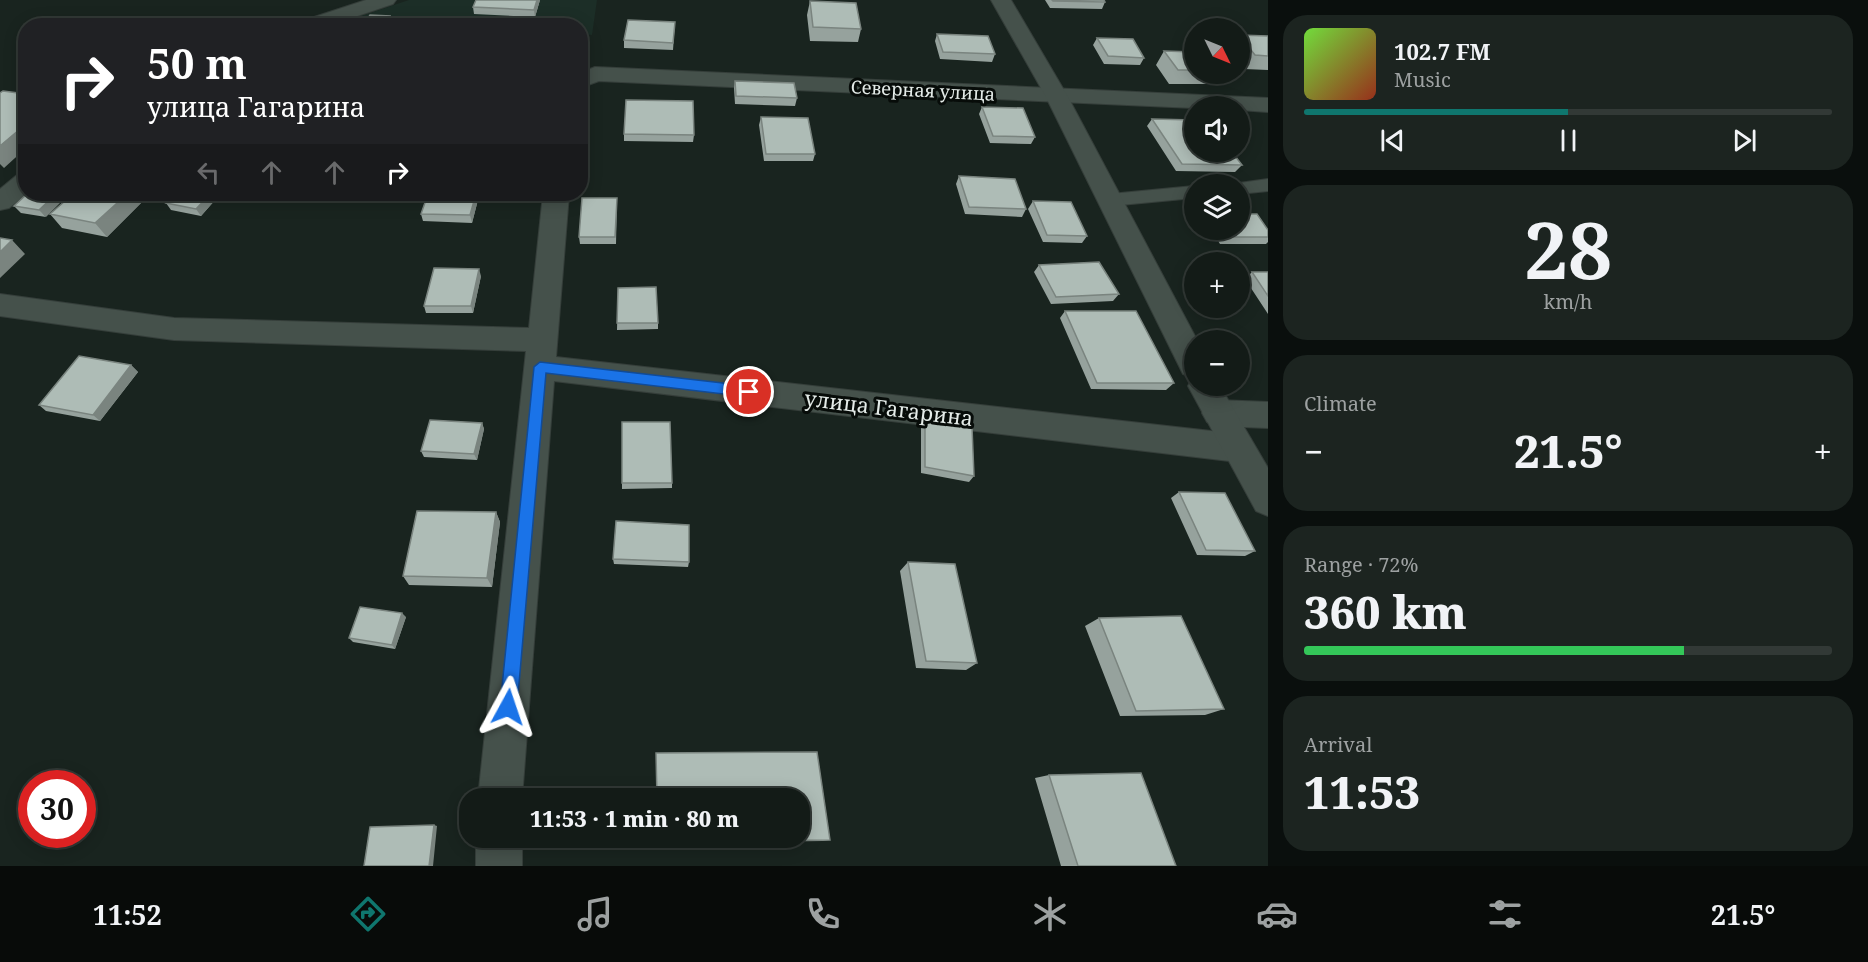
<!DOCTYPE html>
<html lang="en">
<head>
<meta charset="utf-8">
<style>
	:root { --surface:#131b17; --page:#1c2420; --text:#f1f3f6; --muted:#9da1a1; --line:#323936; --accent:#0f766e }
	body { margin:0; font-family:"Noto Serif",serif; background:var(--page); color:var(--text); height:100vh; display:flex; flex-direction:column; font-size:22px; white-space:nowrap }
	* { box-sizing:border-box; margin:0 }
	p { font-size:20px; color:var(--muted) }
	.icon { flex:none; width:33px; height:33px; fill:none; stroke:currentColor; stroke-width:2; stroke-linecap:round; stroke-linejoin:round }
	.map { position:relative; flex:1; overflow:hidden }
	.panel { display:flex; flex-direction:column; gap:15px; padding:15px; background:#0a0f0d; width:600px }
	.panel>* { flex:none }
	.guide { position:absolute; left:18px; top:18px; width:570px; height:183px; border-radius:24px; box-shadow:0 3px 15px #0003,0 0 0 2px var(--line); background:#202124; color:#fff; overflow:hidden }
	.needle { width:39px; rotate:133deg }
	.buttons { position:absolute; left:1184px; top:18px; display:grid; gap:12px }
	.buttons a { display:grid; place-items:center; width:66px; height:66px; border-radius:50%; background:var(--surface); box-shadow:0 3px 15px #0003,0 0 0 2px var(--line); font-size:30px }
	.speed { position:absolute; left:18px; top:770px; display:flex; gap:12px; font-size:30px; font-weight:700; text-align:center }
	.speed>* { display:grid; place-content:center; width:78px; height:78px; border-radius:50%; background:var(--surface); box-shadow:0 3px 15px #0003,0 0 0 2px var(--line); line-height:1 }
	.speed .limit { border:9px solid #d22; background:#fff; color:#111 }
	.pin { position:absolute; display:grid; place-items:center; width:51px; height:51px; color:#fff; margin:-26px; border:3px solid #fff; border-radius:50%; box-shadow:0 2px 6px #0007 }
	.me { position:absolute; width:66px; margin:-33px; rotate:5deg; stroke-linejoin:round; filter:drop-shadow(0 0 4px #0008) }
	.turn { display:flex; align-items:center; gap:21px; height:126px; padding:0 30px; font-size:27px }
	.turn .icon { width:78px; height:78px; stroke-width:2.5 }
	.turn b { display:block; font-size:42px; line-height:51px }
	.lanes { display:flex; align-items:center; height:57px; padding:0 30px; background:#0003; justify-content:center; gap:30px; direction:ltr }
	.lanes .off { opacity:.35 }
	.big { font-size:45px; font-weight:800; line-height:1.1 }
	.panel .tile { flex:1; display:flex; flex-direction:column; justify-content:center; gap:9px; min-width:0; padding:0 21px; border-radius:24px; background:var(--page) }
	.panel .dial { align-items:center; gap:0 }
	.dial b { font-size:78px; line-height:1 }
	.song { display:flex; align-items:center; gap:18px }
	.cover { width:72px; height:72px; border-radius:9px; background:linear-gradient(135deg,hsl(100 70% 55%),hsl(10 70% 35%)) }
	.played { height:6px; border-radius:3px; background:linear-gradient(90deg,var(--accent) 50%,var(--line) 50%) }
	.keys { display:flex; justify-content:space-around; direction:ltr }
	.heat { display:flex; justify-content:space-between; align-items:center; font-size:33px; direction:ltr }
	.charge { height:9px; border-radius:4px; background:linear-gradient(90deg,#34c759 72%,var(--line) 0) }
	.trip { position:absolute; left:459px; top:788px; width:351px; height:60px; border-radius:24px; background:var(--surface); box-shadow:0 3px 15px #0003,0 0 0 2px var(--line); font-weight:800; line-height:60px; text-align:center }
	.tab-bar { display:flex; height:96px; justify-content:space-around; align-items:center; background:#080b09; color:var(--muted) }
	.tab-bar .icon { width:42px; height:42px }
	.tab-bar .selected { color:var(--accent) }
	.tab-bar b { font-size:27px; color:var(--text) }
	main { display:flex; flex:1; min-height:0 }
	.map>svg:first-child { display:block }
	.built { fill:#1c2e27 }
	.lines { fill:none; stroke-linecap:round; stroke-linejoin:round }
	.service-casing { stroke:#353e3a; stroke-width:2 }
	.minor-casing { stroke:#353e3a; stroke-width:2 }
	.tertiary-casing { stroke:#353e3a; stroke-width:2 }
	.service { fill:#45514b; fill-rule:evenodd }
	.minor { fill:#45514b; fill-rule:evenodd }
	.tertiary { fill:#45514b; fill-rule:evenodd }
	.wall { fill:#96a29d }
	.shaded-wall { fill:#7a847f }
	.building { fill:#aebcb6; stroke:#7a847f; stroke-width:1.5 }
	.route { fill:#1a73e8; stroke:#114b97; stroke-width:1.5 }
	.labels { text-anchor:middle; dominant-baseline:central; stroke-width:6; stroke-linejoin:round; paint-order:stroke }
	.far-street-label { font-size:18px; fill:#e4ebe8; stroke:#070c09 }
	.street-label { font-size:21px; fill:#e4ebe8; stroke:#070c09 }
</style>
</head>
<body>
<main>
<div class="map">
<svg width="1268" height="866" viewBox="0 0 1268 866">
	<rect width="100%" height="100%" fill="#19241f"/>
	<!-- built -->
	<path class="built" d="M409,0H597L592,35L581,34L580,26H351L358,17Z"/>
	<g class="lines">
		<defs>
			<path id="service" d="M1268,179V191L1239,194V184H1232Z
				M1194,186V198L1110,206L1103,204L1101,200L1103,196L1110,194Z"/>
			<path id="minor" d="M366,0H396L393,4L328,26H296L299,22Z
				M595,67L1268,98V112L1239,110V106H1194V108L599,81L580,88V73Z
				M26,173L27,194L9,208L0,210V189L17,175Z
				M543,194H569L556,357L1238,434L1250,438L1255,448L1250,458L1238,462L554,381L522,798H478L526,351L174,340L0,316V294L174,318L529,328Z
				M1218,400L1268,402V428L1218,426L1207,422L1202,413L1207,404Z
				M476,837H522V866H476Z"/>
			<path id="tertiary" d="M991,0H1011L1068,97L1197,340H1194V386H1220L1268,468V516L1256,511L1193,395L1188,386L1193,377L1183,374L1046,97Z"/>
		</defs>
		<!-- service casing -->
		<use href="#service" class="service-casing"/>
		<!-- minor casing -->
		<use href="#minor" class="minor-casing"/>
		<!-- tertiary casing -->
		<use href="#tertiary" class="tertiary-casing"/>
		<!-- service -->
		<use href="#service" class="service"/>
		<!-- minor -->
		<use href="#minor" class="minor"/>
		<!-- tertiary -->
		<use href="#tertiary" class="tertiary"/>
	</g>
	<!-- wall -->
	<path class="wall" d="M540,0L535,17L474,14L473,7Z
		M1045,0H1104L1105,2L1102,9L1050,8Z
		M810,1L861,29L858,42L810,41L807,15Z
		M675,22L673,50L624,48V40Z
		M937,34L995,54L992,62L940,59L935,41Z
		M1239,35L1268,36V70L1244,69L1239,62Z
		M1097,38L1144,58L1140,65L1104,64L1093,45Z
		M1164,51L1194,52V74H1235L1227,84H1169L1156,65Z
		M735,81L797,98L795,106L735,104L734,88Z
		M982,107L1035,137L1031,144L990,143L979,114Z
		M761,117L815,154L813,161H764L759,125Z
		M1152,119L1242,165L1235,172L1176,171L1147,126Z
		M624,134L694,135L693,142L624,141Z
		M959,176L1026,209L1022,217L965,214L956,184Z
		M27,194L46,217L21,213L14,206Z
		M428,194H478L479,196L472,223L423,221L421,214Z
		M149,195L107,237L62,228L50,214Z
		M617,198L616,244H580L579,237Z
		M216,199L201,216L171,210L166,203Z
		M1033,201L1087,236L1082,243L1043,242L1028,209Z
		M1211,230H1268V242L1266,244H1220Z
		M1039,265L1119,294L1113,301L1051,304L1034,272Z
		M1252,272H1268V314L1245,279Z
		M481,276L473,313H426L424,306Z
		M618,288L658,323V329L617,330Z
		M1065,311L1174,383L1166,390L1091,389L1060,318Z
		M131,365L138,372L100,421L46,411L39,405Z
		M925,418L974,476L969,482L921,473V425Z
		M622,422L672,483V488L622,489Z
		M482,423L484,429L477,460L424,457L421,451Z
		M1179,492L1255,551L1245,556L1197,555L1171,498Z
		M496,512L500,522L492,587L409,585L403,576Z
		M613,559L689,562L688,567L614,564Z
		M908,562L977,663L966,670L916,668L900,571Z
		M406,617L395,649L353,642L349,638Z
		M1099,618L1224,709L1205,715L1120,716L1085,626Z
		M817,752L830,840L823,841L657,843V837H800V798H656V753Z
		M1049,775L1176,866H1061L1035,778Z"/>
	<!-- shaded-wall -->
	<path class="shaded-wall" d="M537,0H540L535,17L534,10Z
		M390,16L392,23L391,26H385Z
		M26,124V148L4,168L0,164V146Z
		M56,194H69L46,217L39,210Z
		M127,194H148L149,195L107,237L95,223Z
		M210,194H213L216,199L201,216L196,209Z
		M476,194H478L479,196L472,223L470,215Z
		M12,240L25,254L0,278V252Z
		M479,269L481,276L473,313L471,306Z
		M131,365L138,372L100,421L93,415Z
		M482,423L484,429L477,460L474,454Z
		M496,512L500,522L492,587L487,578Z
		M402,613L406,617L395,649L392,645Z
		M434,825L437,826L433,866H429Z"/>
	<!-- building -->
	<path class="building" d="M476,0H537L534,10L473,7Z
		M1052,0H1104L1105,2L1053,1Z
		M810,1L856,3L861,29L813,27Z
		M370,15L390,16L385,26H363Z
		M628,20L675,22L673,43L624,40Z
		M937,34L988,36L995,54L943,52Z
		M1239,35L1268,36V56L1255,55Z
		M1097,38L1133,39L1144,58L1108,56Z
		M1164,51L1194,52V70H1178Z
		M735,81L794,83L797,98L736,96Z
		M3,91L26,94V124L0,146V93Z
		M626,100L693,101L694,135L624,134Z
		M982,107L1023,108L1035,137L993,136Z
		M761,117L808,118L815,154H766Z
		M1152,119L1194,120V152H1232L1242,165L1182,164Z
		M959,176L1015,179L1026,209L969,207Z
		M27,194H56L39,210L14,206Z
		M73,194H127L95,223L50,214Z
		M176,194H210L196,209L166,203Z
		M428,194H476L470,215L421,214Z
		M582,198H617L615,237H579Z
		M1033,201L1071,202L1087,236L1047,235Z
		M1239,214H1257L1268,230V237H1227L1222,230H1239Z
		M0,238L12,240L0,252Z
		M1099,262L1119,294L1056,297L1039,265Z
		M434,268L479,269L471,306H424Z
		M1252,272H1268V296Z
		M656,287L658,323H617L618,288Z
		M1065,311H1136L1174,383H1097Z
		M79,356L131,365L93,415L39,405Z
		M925,418L972,427L974,476L925,467Z
		M430,420L482,423L474,454L421,451Z
		M622,422H670L672,483H622Z
		M1179,492L1225,493L1255,551L1206,550Z
		M417,511L496,512L487,578L403,576Z
		M616,521L689,525V562L613,559Z
		M908,562L955,564L977,663L926,661Z
		M360,607L402,613L392,645L349,638Z
		M1181,616L1224,709L1136,711L1099,618Z
		M817,752L830,840L658,841V837H800V798H657L656,753Z
		M1141,773L1176,866H1078L1049,775Z
		M434,825L429,866H364L370,827Z"/>
	<!-- route -->
	<path class="route" d="M540,362L749,386L756,392L749,397L546,373L517,707L514,713L508,716L502,713L500,707L534,367Z"/>
	<g class="labels">
		<!-- far-street labels -->
		<g class="far-street-label">
			<text transform="translate(923 90) rotate(3)">Северная улица</text>
		</g>
		<!-- street labels -->
		<g class="street-label">
			<text transform="translate(889 408) rotate(7)">улица Гагарина</text>
		</g>
	</g>
</svg>
<div class="buttons">
<a><svg class="needle" viewBox="-14 -14 28 28"><path d="M0-13l5 13h-10z" fill="#e53935"/><path d="M0 13l5-13h-10z" fill="#9da1a1"/></svg></a>
<a><svg class="icon" aria-label="sound" viewBox="0 0 24 24"><path d="M4 9h4l5-4v14l-5-4H4zM17 9q2 3 0 6"/></svg></a>
<a><svg class="icon" aria-label="layers" viewBox="0 0 24 24"><path d="M12 4l9 5-9 5-9-5zM3 14l9 5 9-5"/></svg></a>
<a>+</a>
<a>−</a>
</div>
<div class="speed"><div class="limit">30</div></div>
<div class="pin" style="left:749px;top:392px;background:#d93025"><svg class="icon" aria-label="arrive" viewBox="0 0 24 24"><path d="M6 21V4h12l-3 4 3 4H6"/></svg></div>
<svg class="me" style="left:508px;top:707px" viewBox="-20 -20 40 40"><path d="M0-17L14 15 0 8-14 15z" fill="#1a73e8" stroke="#fff" stroke-width="4"/></svg>
<div class="trip">11:53 · 1 min · 80 m</div>
<div class="guide">
<div class="turn"><svg class="icon" aria-label="right" viewBox="0 0 24 24"><path d="M7 20v-9h11M14 6l5 5-5 5"/></svg><div><b>50 m</b>улица Гагарина</div></div>
<div class="lanes"><svg class="icon off" aria-label="left" viewBox="0 0 24 24"><path d="M17 20v-9H6M10 6l-5 5 5 5"/></svg><svg class="icon off" aria-label="ahead" viewBox="0 0 24 24"><path d="M12 20V5M6 11l6-6 6 6"/></svg><svg class="icon off" aria-label="ahead" viewBox="0 0 24 24"><path d="M12 20V5M6 11l6-6 6 6"/></svg><svg class="icon" aria-label="right" viewBox="0 0 24 24"><path d="M7 20v-9h11M14 6l5 5-5 5"/></svg></div>
</div>
</div>
<section class="panel">
<div class="tile">
<div class="song"><i class="cover"></i><div><b>102.7 FM</b><p>Music</p></div></div>
<div class="played"></div>
<div class="keys"><svg class="icon" aria-label="previous" viewBox="0 0 24 24"><path d="M18 5L8 12l10 7zM5 5v14"/></svg><svg class="icon" aria-label="pause" viewBox="0 0 24 24"><path d="M8 5v14M16 5v14"/></svg><svg class="icon" aria-label="next" viewBox="0 0 24 24"><path d="M6 5l10 7-10 7zM19 5v14"/></svg></div>
</div>
<div class="tile dial"><b>28</b><p>km/h</p></div>
<div class="tile"><p>Climate</p>
<div class="heat"><a>−</a><b class="big">21.5°</b><a>+</a></div>
</div>
<div class="tile"><p>Range · 72%</p><b class="big">360 km</b><div class="charge"></div></div>
<div class="tile"><p>Arrival</p><b class="big">11:53</b></div>
</section>
</main>
<nav class="tab-bar">
<b>11:52</b>
<svg class="icon selected" aria-label="directions" viewBox="0 0 24 24"><path d="M12 3l9 9-9 9-9-9zM9 14v-3h6M13 9l2 2-2 2"/></svg>
<svg class="icon" aria-label="music" viewBox="0 0 24 24"><path d="M9 18V5l10-2v13"/><circle cx="6" cy="18" r="3"/><circle cx="16" cy="16" r="3"/></svg>
<svg class="icon" aria-label="phone" viewBox="0 0 24 24"><path d="M5 4h4l2 5-3 2q2 4 5 5l2-3 5 2v4C11 20 4 13 5 4z"/></svg>
<svg class="icon" aria-label="climate" viewBox="0 0 24 24"><path d="M12 3v18M4 7l16 10M4 17L20 7"/></svg>
<svg class="icon" aria-label="car" viewBox="0 0 24 24"><path d="M5 17H2v-5l4-1 3-4h7l3 4 3 1v5h-3M9 17h6M6 11h13"/><circle cx="7" cy="17" r="2"/><circle cx="17" cy="17" r="2"/></svg>
<svg class="icon" aria-label="filters" viewBox="0 0 24 24"><path d="M4 7h16M4 17h16"/><circle cx="9" cy="7" r="2"/><circle cx="15" cy="17" r="2"/></svg>
<b>21.5°</b>
</nav>
</body>
</html>
